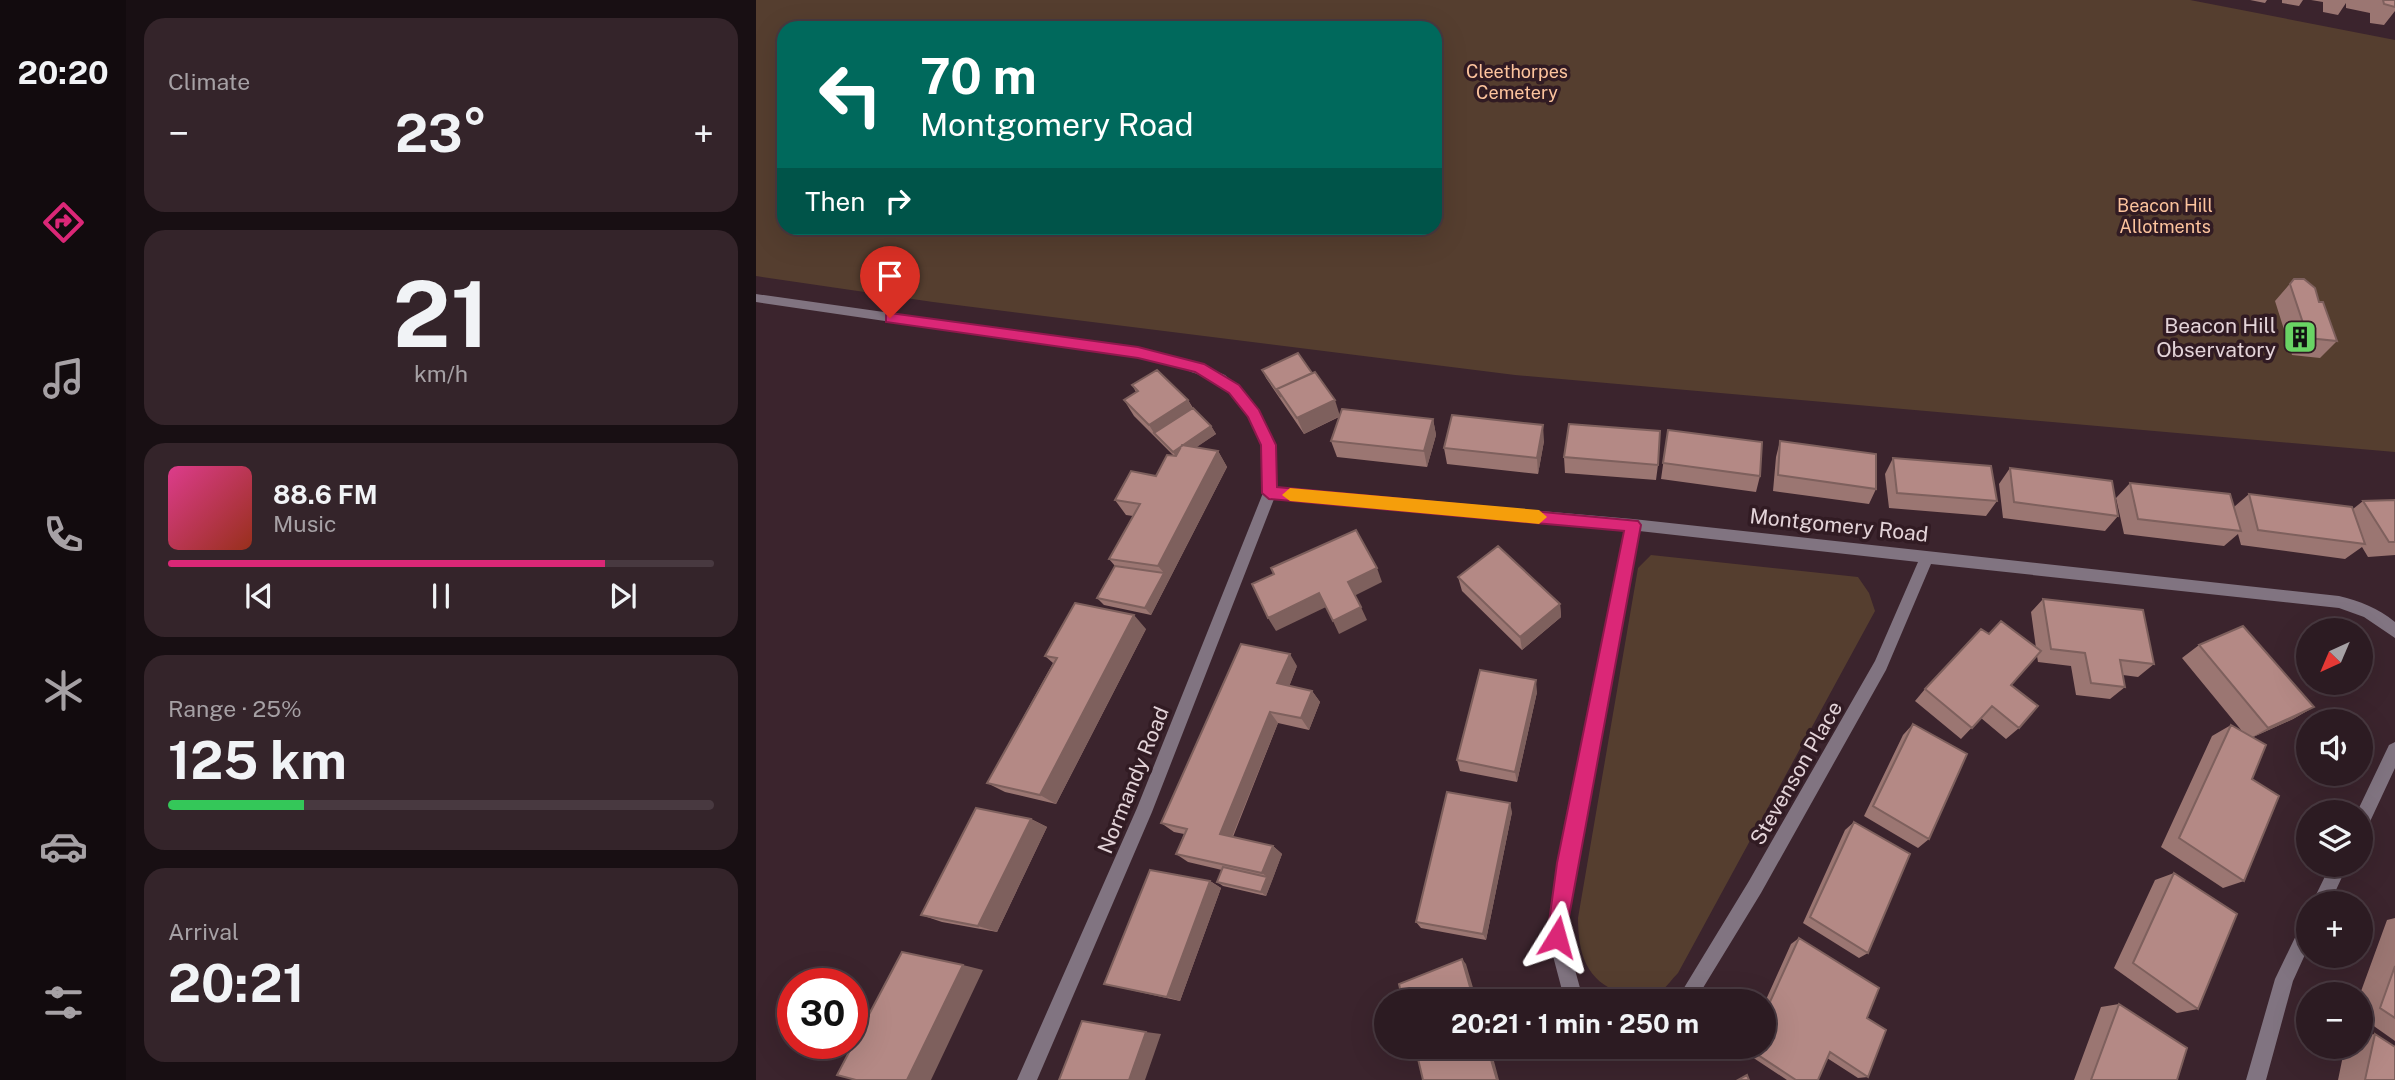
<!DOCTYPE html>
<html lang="en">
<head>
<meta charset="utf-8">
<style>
	:root { --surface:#2c1b22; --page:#34242a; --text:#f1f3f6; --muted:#a6a1a5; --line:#483940; --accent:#db2777 }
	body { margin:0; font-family:"Public Sans",sans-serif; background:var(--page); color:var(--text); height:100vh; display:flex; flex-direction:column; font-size:26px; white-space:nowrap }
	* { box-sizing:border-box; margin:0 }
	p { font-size:23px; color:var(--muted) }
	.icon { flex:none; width:38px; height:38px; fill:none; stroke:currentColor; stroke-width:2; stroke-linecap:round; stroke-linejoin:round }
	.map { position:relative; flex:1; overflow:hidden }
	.panel { display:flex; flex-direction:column; gap:18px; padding:18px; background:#180f13; width:630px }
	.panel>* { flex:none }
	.banner { position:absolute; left:21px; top:21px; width:665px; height:214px; border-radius:21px; box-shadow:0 7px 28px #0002,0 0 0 2px var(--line); background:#00695c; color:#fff; overflow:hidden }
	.needle { width:46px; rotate:224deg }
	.fabs { position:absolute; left:1540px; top:618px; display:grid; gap:14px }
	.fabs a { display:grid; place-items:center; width:77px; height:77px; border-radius:50%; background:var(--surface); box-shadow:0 7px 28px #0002,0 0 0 2px var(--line); font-size:35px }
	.speed { position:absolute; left:21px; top:968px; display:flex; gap:14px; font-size:35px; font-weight:700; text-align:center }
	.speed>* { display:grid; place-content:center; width:91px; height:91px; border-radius:50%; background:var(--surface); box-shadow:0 7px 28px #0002,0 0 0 2px var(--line); line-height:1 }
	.speed .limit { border:10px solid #d22; background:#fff; color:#111 }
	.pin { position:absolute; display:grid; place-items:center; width:60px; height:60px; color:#fff; margin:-72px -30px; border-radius:50% 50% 50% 0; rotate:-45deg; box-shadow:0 0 7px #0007 }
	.pin .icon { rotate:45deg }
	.me { position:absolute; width:77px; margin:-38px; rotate:8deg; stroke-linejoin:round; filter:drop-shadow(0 0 5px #0008) }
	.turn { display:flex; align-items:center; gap:24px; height:147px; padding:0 28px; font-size:32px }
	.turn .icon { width:91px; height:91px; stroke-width:2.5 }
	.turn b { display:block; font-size:49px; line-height:60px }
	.then { display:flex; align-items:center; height:66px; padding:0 28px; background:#0003; gap:14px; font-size:26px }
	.big { font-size:52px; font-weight:700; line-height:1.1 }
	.panel .widget { flex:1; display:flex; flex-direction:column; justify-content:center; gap:10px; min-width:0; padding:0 24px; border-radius:21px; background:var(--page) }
	.panel .dial { align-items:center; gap:0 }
	.dial b { font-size:91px; line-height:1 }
	.song { display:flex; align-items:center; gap:21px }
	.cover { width:84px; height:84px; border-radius:10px; background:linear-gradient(135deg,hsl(330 70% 55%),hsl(10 70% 35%)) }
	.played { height:7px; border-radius:4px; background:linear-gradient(90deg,var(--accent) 80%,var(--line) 80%) }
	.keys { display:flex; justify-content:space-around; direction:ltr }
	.heat { display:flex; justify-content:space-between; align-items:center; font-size:38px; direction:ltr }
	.charge { height:10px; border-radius:5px; background:linear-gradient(90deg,#34c759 25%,var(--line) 0) }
	.trip { position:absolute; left:618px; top:989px; width:402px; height:70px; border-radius:35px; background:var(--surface); box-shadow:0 7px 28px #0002,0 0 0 2px var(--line); font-weight:700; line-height:70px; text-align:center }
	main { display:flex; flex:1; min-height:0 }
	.tabs { display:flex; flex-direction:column; width:126px; justify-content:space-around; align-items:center; background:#120b0e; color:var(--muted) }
	.tabs .icon { width:49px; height:49px }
	.tabs .active { color:var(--accent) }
	.tabs b { font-size:32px; color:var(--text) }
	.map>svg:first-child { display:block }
	.green { fill:#553e2f; fill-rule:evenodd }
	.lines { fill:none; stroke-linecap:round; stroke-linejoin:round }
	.street { fill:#817481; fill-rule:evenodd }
	.wall { fill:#9b7672 }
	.shaded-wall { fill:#7e605d }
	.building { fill:#b48985; stroke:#7e605d; stroke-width:2 }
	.route { fill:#db2777; stroke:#8e194d; stroke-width:2 }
	.slow { fill:#f59e0b }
	.labels { text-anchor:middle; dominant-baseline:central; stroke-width:7; stroke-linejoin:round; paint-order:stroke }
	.far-park-label { font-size:18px; fill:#fcc39d; stroke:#311b23 }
	.poi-label { font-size:21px; fill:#e3d3d8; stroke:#311b23; text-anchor:end }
	.street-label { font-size:21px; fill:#e3d3d8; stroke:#311b23 }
</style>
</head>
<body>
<main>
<nav class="tabs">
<b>20:20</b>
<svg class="icon active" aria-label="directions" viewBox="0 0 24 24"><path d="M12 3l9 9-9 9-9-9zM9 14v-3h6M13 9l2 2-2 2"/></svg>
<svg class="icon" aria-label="music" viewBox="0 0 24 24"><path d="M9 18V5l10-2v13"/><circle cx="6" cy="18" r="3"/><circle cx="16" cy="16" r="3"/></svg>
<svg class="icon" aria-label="phone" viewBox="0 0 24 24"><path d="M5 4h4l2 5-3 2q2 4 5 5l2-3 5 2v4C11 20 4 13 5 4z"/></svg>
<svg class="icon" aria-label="climate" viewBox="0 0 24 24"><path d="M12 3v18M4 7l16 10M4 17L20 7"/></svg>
<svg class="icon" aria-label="car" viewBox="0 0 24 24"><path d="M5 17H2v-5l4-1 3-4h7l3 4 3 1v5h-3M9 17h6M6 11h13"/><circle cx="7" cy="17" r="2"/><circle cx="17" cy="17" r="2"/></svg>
<svg class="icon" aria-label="filters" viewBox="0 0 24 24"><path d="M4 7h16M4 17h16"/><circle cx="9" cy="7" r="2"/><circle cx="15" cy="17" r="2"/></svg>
</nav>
<section class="panel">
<div class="widget"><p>Climate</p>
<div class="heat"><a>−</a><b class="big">23°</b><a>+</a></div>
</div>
<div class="widget dial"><b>21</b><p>km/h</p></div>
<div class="widget">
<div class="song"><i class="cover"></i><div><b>88.6 FM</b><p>Music</p></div></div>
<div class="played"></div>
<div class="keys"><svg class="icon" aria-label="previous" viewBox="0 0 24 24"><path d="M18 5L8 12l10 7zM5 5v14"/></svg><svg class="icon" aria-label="pause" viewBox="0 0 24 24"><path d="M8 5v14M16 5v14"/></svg><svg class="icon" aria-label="next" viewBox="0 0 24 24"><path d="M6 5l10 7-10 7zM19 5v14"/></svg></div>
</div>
<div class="widget"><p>Range · 25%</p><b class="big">125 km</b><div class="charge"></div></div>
<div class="widget"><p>Arrival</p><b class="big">20:21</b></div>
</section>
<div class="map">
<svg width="1639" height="1080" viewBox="0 0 1639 1080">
	<rect width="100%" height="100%" fill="#3b242d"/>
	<!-- green -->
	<path class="green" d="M0,0H1434L1639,40V452L759,375L177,302L0,276ZM28,28H679V228H28Z
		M895,555L1102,577L1113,593L1119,611L922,973C916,979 909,989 903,993C891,999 876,997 865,993C830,981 822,953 822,918L882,568Z"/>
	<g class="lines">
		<!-- street -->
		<path class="street" d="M0,294L382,348L447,365L469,375L482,386L503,410L519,445L521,488L877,519L1583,596C1604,601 1622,608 1639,622V638L1608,617L1583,608L1175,564L1130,670L1005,893L939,1001H920L993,881L1119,661L1162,562L883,531L820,863L810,937L824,988L840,994L842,1001H811L807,994L792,937L802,863L869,530L518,499L396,812L281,1080H261L381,808L507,493C507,478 509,458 505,444C486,379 438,371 382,358L0,302Z
			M1639,742V768L1611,828L1605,830V812H1601L1633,745Z
			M1575,864H1592L1574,903H1556Z
			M1552,920V948L1537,981L1510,1080H1490L1519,979L1546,923Z"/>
	</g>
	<!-- wall -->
	<path class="wall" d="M1494,0H1511L1509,3Z
		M1526,0H1547L1543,6L1526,3Z
		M1555,0H1639V11L1628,25L1614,23V13L1590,8V3L1582,15L1567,12V2Z
		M1538,279L1563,302L1581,341L1564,358L1536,355L1519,301Z
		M506,370L584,415L677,419L680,435L671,467L581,457L575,441L583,417L548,434L510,378Z
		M376,385L432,400L437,408L455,426L460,434L440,447L462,451L471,467L395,615L348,605L341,598L359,566L353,559L377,516L370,515L359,500L400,476L418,456L378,416L368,400L380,392Z
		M912,430L1004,476L1000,492L905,479Z
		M788,441L782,474L691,464L688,448Z
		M1024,441L1120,489L1113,504L1017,491L1020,457Z
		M808,457L902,465L900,480L809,473Z
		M1137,458L1241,501L1230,516L1133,508L1129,474Z
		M1254,468L1362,516L1349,531L1247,518L1243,484Z
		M1374,483L1478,507L1493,494L1597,509L1607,501L1639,500V555L1612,557L1606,547L1589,559L1485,545L1482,534L1468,546L1368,534L1360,498Z
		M702,577L804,604L805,617L766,650L706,591Z
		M1287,599L1398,664L1382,677L1367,675L1369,687L1354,699L1320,695L1315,666L1282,662L1281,656L1255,685L1263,728L1250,739L1225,718L1205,739L1159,701L1169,689L1233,634L1280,648L1275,612Z
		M390,629L300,804L249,792L231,783L297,663L289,656Z
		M1443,645L1558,707L1537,719L1497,737L1496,779L1488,881L1467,888L1405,847L1456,736L1475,725L1486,731L1426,658Z
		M541,666L533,686L556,691L564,702L553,730L522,723L477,837L517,846L526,854L510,896L467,886L461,882L466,870L432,862L420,854L428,834L418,832L405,823Z
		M781,692L761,782L704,771L701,760Z
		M1157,724L1173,839L1162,848L1108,816L1147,735Z
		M756,812L730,940L665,928L660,922Z
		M275,819L291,827L241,932L186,922L165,915Z
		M1098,822L1112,953L1103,958L1047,923L1089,830Z
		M1418,873L1442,1009L1421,1013L1358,968L1399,880Z
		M454,881L465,888L424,1001L348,984Z
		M1639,918V1041L1605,1017V994H1604L1631,920Z
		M1043,938L1111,1018L1112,1077L1102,1078L1071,1058L1062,1080H1031L987,1051L989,1046H1008V1004L1035,944Z
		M1363,1004L1421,1080H1318L1345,1007Z
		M1619,1034L1639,1080H1582L1589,1046H1605V1036Z"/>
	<!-- shaded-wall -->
	<path class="shaded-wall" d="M432,400L441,417L398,433L393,425Z
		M579,400L584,416L548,434L541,418Z
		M677,419L680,435L671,467L668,451Z
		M787,425L788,441L782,474L781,458Z
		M455,426L460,434L422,460L417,452Z
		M462,451L471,467L395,615L389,608L408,573L402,566Z
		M621,568L626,582L598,596L592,582Z
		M563,593L570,607L520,631L512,618Z
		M804,604L805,617L766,650L764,637Z
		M605,607L611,620L583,634L577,621Z
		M378,615L390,629L300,804L284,795Z
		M534,654L541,666L530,695L521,683Z
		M780,680L781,692L761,782L759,772Z
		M556,691L564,702L553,730L545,718Z
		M1558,707L1537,719L1493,739L1512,728Z
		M514,712L522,723L474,842L464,834Z
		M754,803L756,812L730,940L727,934Z
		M275,819L291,827L241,932L222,926Z
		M517,846L526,854L516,881L506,873Z
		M511,877L516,881L510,896L505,892Z
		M454,881L465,888L424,1001L411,997Z
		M706,959L710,964L721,1001H718Z
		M207,965L227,970L175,1080H151Z
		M390,1032L405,1034L389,1080H373Z
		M731,1046H734L743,1080H741Z"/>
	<!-- building -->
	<path class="building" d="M1627,0H1639V7L1628,4Z
		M1538,279H1548L1559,288L1563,302H1567L1581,341L1552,338L1534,284Z
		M542,353L556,373L521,389L525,397L506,370Z
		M401,370L432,400L393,425L368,400L382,391L376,385Z
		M559,372L579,400L541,418L521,389Z
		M437,408L455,426L417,452L398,433Z
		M586,409L677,419L668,451L575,441Z
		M696,415L787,425L781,458L688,448Z
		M813,424L904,431L902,465L808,457Z
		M912,430L1006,442L1004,476L907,463Z
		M1024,441L1120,454V489L1022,475Z
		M426,445L462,451L402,566L353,559L384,504L359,500L375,471L400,476L411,455L420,456Z
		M1137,458L1235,466L1241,501L1141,493Z
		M1254,468L1356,481L1362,516L1258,502Z
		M1374,483L1474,494L1485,531L1382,519Z
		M1493,494L1596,507L1609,544L1502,530Z
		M1639,500V542H1633L1607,501Z
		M600,530L621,568L592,582L605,607L577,621L563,593L512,618L496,584L518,574L515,568Z
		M742,546L804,604L764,637L702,577Z
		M359,566L408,573L389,608L341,598Z
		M1287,599L1387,610L1398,664L1364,660L1369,687L1335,683L1329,653L1295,649Z
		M319,603L378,615L284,795L231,783L301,658L289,656Z
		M1245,621L1285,651L1255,685L1282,706L1263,728L1236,706L1216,728L1169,689L1225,629L1233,634Z
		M1487,626L1558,707L1512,728L1443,645Z
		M485,644L534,654L521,683L556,691L545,718L514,712L464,834L517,846L506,873L420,854L431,829L405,823Z
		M724,670L780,680L759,772L701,760Z
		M1157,724L1211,754L1173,839L1117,806Z
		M1475,725L1510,745L1496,779L1523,796L1488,881L1423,838Z
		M691,792L754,803L727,934L660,922Z
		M220,808L275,819L222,926L165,915Z
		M1098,822L1154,854L1112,953L1054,917Z
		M467,867L511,877L505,892L461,882Z
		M394,870L454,881L411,997L348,984Z
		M1418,873L1481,914L1442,1009L1377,963Z
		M1043,938L1123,988L1111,1018L1130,1030L1112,1077L1074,1052L1062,1080H1040L993,1049L994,1046H1008V1015Z
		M146,952L207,965L151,1080H100L81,1075Z
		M706,959L718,1001H647L643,984Z
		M1639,966V1018L1624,1008Z
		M1363,1004L1431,1048L1421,1080H1335Z
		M326,1021L390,1032L373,1080H303Z
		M1619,1034L1639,1047V1080H1609Z
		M659,1046H731L741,1080H667Z
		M991,1075L993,1080H982Z"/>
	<!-- route -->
	<path class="route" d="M134,313L382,347L448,364L483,385L503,410L520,445L521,487L882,521L885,525L808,944L801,947L793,944L791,937L801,863L868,531L513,499L506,493L505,445L492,417L473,393L439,372L382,358L130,322V315Z"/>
	<!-- slow -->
	<path class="slow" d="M534,488L783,510L791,517L783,524L534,501L526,495Z"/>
	<!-- icons -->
	<defs>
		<symbol id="building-square" viewBox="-11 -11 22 22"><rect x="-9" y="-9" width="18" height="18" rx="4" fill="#69d464" stroke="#311b23"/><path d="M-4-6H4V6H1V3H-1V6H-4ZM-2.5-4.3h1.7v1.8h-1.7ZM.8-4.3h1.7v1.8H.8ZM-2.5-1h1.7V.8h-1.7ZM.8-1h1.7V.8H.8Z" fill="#111"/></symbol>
	</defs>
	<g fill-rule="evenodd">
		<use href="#building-square" x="1525" y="318" width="38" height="38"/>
	</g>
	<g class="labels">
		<!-- far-park labels -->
		<g class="far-park-label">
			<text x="761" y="71">Cleethorpes<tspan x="761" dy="21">Cemetery</tspan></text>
			<text x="1409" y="205">Beacon Hill<tspan x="1409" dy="21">Allotments</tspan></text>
		</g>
		<!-- poi labels -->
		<g class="poi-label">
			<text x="1520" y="325">Beacon Hill<tspan x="1520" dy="24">Observatory</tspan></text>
		</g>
		<!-- street labels -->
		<g class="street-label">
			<text transform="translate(1083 525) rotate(6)">Montgomery Road</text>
			<text transform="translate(1040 773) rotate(-60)">Stevenson Place</text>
			<text transform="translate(377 780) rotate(-68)">Normandy Road</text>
		</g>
	</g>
</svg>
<div class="fabs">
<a><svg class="needle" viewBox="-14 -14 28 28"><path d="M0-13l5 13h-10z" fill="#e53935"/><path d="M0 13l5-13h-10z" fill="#a6a1a5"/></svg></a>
<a><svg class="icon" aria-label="sound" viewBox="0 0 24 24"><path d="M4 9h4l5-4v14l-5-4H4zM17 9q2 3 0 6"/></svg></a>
<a><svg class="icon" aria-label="layers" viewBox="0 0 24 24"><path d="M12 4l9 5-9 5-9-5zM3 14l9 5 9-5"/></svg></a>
<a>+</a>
<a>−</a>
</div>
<div class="speed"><div class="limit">30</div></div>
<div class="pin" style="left:134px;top:318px;background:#d93025"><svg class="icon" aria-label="arrive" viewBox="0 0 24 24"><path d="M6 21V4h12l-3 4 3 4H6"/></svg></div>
<svg class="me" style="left:801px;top:937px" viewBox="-20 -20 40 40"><path d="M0-17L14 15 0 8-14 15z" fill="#db2777" stroke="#fff" stroke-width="4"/></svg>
<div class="trip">20:21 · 1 min · 250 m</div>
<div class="banner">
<div class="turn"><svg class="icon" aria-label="left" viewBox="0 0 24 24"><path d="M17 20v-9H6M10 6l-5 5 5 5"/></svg><div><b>70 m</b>Montgomery Road</div></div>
<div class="then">Then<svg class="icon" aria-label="right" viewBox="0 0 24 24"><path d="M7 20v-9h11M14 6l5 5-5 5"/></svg></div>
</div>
</div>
</main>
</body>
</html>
